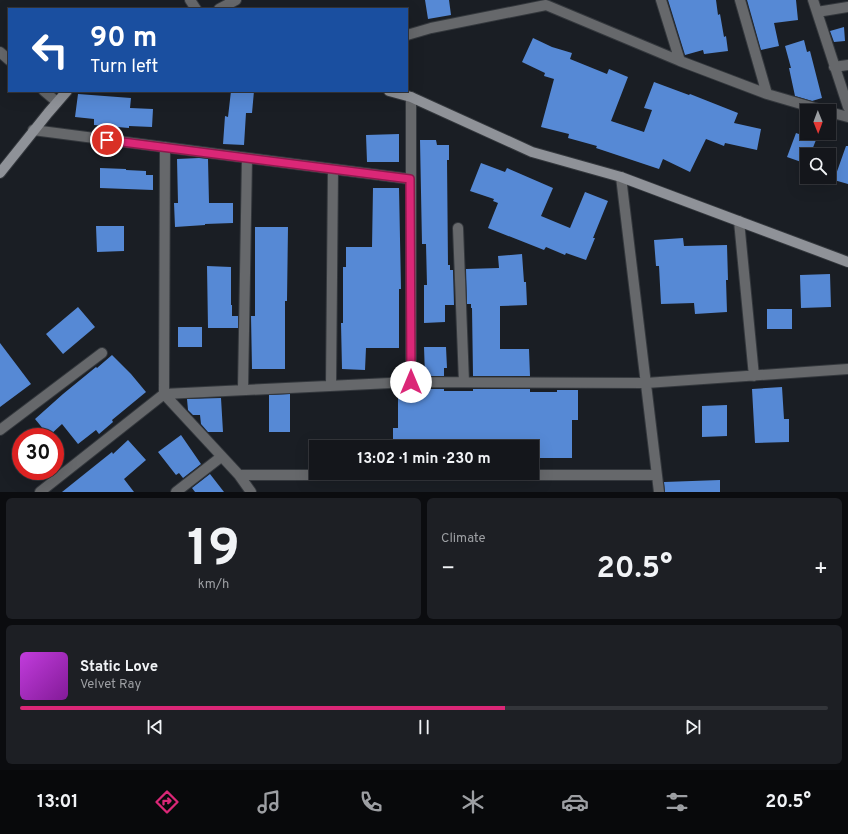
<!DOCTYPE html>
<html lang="en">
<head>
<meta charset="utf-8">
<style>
	:root { --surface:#14161b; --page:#1d1f24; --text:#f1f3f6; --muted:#9d9fa3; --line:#33353a; --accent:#db2777 }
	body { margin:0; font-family:Overpass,sans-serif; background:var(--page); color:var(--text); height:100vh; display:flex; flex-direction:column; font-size:15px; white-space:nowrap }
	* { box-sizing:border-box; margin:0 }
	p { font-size:13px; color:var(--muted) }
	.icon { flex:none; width:22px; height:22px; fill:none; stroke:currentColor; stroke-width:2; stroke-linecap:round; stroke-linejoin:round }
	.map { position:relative; height:492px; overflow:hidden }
	.sheet { display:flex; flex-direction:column; gap:6px; padding:6px; background:#0b0c0f; flex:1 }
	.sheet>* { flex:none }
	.hud { position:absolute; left:8px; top:8px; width:400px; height:84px; border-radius:0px; box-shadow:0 4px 16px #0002,0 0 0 1px var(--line); background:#1a4fa0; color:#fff; overflow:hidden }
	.needle { width:26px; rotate:179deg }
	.fabs { position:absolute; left:800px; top:104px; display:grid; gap:8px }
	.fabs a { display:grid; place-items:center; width:36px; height:36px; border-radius:0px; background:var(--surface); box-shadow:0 4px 16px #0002,0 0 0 1px var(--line); font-size:20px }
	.speed { position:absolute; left:12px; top:428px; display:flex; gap:8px; font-size:20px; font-weight:700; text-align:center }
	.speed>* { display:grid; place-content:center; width:52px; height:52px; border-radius:50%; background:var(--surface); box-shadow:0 4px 16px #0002,0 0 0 1px var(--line); line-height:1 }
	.speed .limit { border:6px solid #d22; background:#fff; color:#111 }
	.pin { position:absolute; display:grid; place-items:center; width:34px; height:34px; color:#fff; margin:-17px; border:2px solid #fff; border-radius:50%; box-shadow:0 1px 4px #0007 }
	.me { position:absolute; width:44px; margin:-22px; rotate:0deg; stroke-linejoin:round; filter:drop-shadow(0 0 3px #0008) }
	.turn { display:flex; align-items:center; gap:14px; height:84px; padding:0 16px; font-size:18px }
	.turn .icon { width:52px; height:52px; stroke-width:2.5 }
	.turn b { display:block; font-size:28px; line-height:34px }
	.big { font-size:30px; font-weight:700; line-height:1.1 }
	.sheet .widget { flex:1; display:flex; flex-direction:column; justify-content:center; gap:6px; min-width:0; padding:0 14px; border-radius:6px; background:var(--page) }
	.sheet .dial { align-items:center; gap:0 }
	.dial b { font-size:52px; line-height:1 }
	.song { display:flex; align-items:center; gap:12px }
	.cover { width:48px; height:48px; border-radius:6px; background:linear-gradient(135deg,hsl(290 70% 55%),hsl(290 70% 35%)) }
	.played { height:4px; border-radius:2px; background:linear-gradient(90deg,var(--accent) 60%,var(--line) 60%) }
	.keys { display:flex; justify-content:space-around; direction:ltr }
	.heat { display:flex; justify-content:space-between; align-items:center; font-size:22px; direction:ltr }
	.sheet .tiles { flex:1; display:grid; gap:6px; grid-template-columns:1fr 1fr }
	.widget:last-child { grid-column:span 2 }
	.trip { position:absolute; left:309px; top:440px; width:230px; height:40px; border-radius:0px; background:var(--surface); box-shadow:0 4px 16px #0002,0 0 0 1px var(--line); font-weight:700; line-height:40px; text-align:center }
	.tabs { display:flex; height:64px; justify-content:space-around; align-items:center; background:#08090b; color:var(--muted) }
	.tabs .icon { width:28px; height:28px }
	.tabs .on { color:var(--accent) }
	.tabs b { font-size:18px; color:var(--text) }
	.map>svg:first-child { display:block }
	.building { fill:#5689d5 }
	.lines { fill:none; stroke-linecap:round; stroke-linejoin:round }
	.street-casing { stroke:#34383d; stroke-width:12 }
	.secondary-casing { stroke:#34383d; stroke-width:12 }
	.street { stroke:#66686b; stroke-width:10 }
	.secondary { stroke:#8f9298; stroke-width:10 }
	.route-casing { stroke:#8e194d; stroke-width:10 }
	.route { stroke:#db2777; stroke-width:7 }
</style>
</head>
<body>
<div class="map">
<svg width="848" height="492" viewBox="0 0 848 492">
	<rect width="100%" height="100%" fill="#1a1e24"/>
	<!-- building -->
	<path class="building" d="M425,0H449L451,15L428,19Z
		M668,0H716L718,15L720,14L724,37L726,36L728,51L704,54L703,50L685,55Z
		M747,0H796L798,20L774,23L779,46L761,50Z
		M844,27L845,41L834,42L830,31Z
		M533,38L552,47L572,53L570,59L607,74L609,69L628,77L611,121L644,132L652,110L644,108L654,82L689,95L690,94L738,113L734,123L761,129L757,150L725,143L724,146L706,139L690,172L663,159L659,169L596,148L597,146L568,138L569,134L541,127L554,79L544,76L545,73L522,62Z
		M804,40L807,52L810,51L822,98L812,101L795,96L789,68H791L785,46Z
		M231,91H254L252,113H246L244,145L223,144L225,116L228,117Z
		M78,94L131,98L130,108L153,109L152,127L129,126V128L94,125V119L75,117Z
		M796,133L816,140L810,155H807V164L787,157Z
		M399,134V162H367L366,135Z
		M420,140H436L437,145H449V160H447L448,265H450V270H453L454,305H445V322L424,323V285H427L426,244H422Z
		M846,146H848V184L834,180Z
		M199,158L208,159L209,203H233V223L205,224V225L175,227L174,203H178L177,159Z
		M481,163L505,172L507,168L553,188L541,216L570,228L585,192L608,201L593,238H595L586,260L566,253L565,255L546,247L544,250L488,228L498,203L493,201L494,199L470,191Z
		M100,168L126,169V170L146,171V175H153V190L100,188Z
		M373,188H399L401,289H399V348H366L365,370L342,369L341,323H343V267H346V247H372Z
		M96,226H124V251L97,252Z
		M255,227H288L287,301H285V369H252L251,316H255Z
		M683,238L684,246L727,245L728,280H726L727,312L695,314L694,303L661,304L659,266H656L654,240Z
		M522,254L524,282H526L527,305L500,306V349H529L530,376H473L472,308H471V304H467L466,269L499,268L498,256Z
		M207,266L231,267V305H232V316H238V328H208Z
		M830,274L831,307L801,308L800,275Z
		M78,307L95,327L63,354L46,334Z
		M767,309H792V329H767Z
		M178,327H202V347H178Z
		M0,343L31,384L0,407Z
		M424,347H446L447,368H444V376H425Z
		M112,355L131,374L146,392L112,420L113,422L99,434L96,430L78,444L62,424L49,436L35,419L63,394L96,367L97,368Z
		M782,387L784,419H789V442L755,443L752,389Z
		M422,389H444V391H473V389H530V392H557V390H578V420H572V458H532V447H393V428H398V392H422Z
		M290,394V432H269V395Z
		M221,398L223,432H208L201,424L200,415H193L188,410L187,399Z
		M727,405V436L702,437V406Z
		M181,435L201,464L183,478L179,473L176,475L158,452Z
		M128,440L146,460L124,479L134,492H62L112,452L113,454Z
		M210,474L224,492H195L192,488Z
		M720,480V492H665L664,482Z"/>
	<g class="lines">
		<defs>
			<path id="street" d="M190,0L196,9
				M661,0L680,61
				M740,0L767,94
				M813,0L848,107
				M219,9L236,0
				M817,12L848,7
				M407,35L431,28L546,5L680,61L767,94L825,111
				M0,52L9,60
				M834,67L848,65
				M44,91L57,102
				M829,112L848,117
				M33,130L410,179
				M165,147L164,394L239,475L251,492
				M621,177L659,492
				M739,221L754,376
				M458,228L464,382
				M411,382V97
				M331,386L333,169
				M243,389L247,158
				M0,430L102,353
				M239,475H657
				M40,492L164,394L411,382L646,383L848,369
				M176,492L221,457"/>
			<path id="secondary" d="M389,91L411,97L532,152L621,177L848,262
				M0,173L48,113L67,91"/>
		</defs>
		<!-- street casing -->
		<use href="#street" class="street-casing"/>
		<!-- secondary casing -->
		<use href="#secondary" class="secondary-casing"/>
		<!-- street -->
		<use href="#street" class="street"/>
		<!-- secondary -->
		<use href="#secondary" class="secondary"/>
	</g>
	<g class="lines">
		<defs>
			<path id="route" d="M107,140L410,179L411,382"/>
		</defs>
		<!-- route casing -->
		<use href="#route" class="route-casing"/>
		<!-- route -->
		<use href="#route" class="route"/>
	</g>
</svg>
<div class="fabs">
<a><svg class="needle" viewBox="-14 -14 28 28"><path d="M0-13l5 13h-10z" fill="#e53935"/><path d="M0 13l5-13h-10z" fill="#9d9fa3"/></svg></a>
<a><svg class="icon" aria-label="search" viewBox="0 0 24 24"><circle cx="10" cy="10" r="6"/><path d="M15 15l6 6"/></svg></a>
</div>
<div class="speed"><div class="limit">30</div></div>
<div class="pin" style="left:107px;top:140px;background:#d93025"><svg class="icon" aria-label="arrive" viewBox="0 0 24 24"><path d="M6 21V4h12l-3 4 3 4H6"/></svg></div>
<svg class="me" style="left:411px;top:382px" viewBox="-20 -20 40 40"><circle r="19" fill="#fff"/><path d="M0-13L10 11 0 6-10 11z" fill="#db2777"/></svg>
<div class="trip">13:02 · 1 min · 230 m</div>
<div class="hud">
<div class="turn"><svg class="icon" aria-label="left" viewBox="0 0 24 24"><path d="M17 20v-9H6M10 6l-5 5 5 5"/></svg><div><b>90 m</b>Turn left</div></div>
</div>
</div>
<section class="sheet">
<div class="tiles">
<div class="widget dial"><b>19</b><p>km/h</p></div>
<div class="widget"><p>Climate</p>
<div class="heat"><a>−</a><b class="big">20.5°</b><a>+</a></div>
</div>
<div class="widget">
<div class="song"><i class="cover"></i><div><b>Static Love</b><p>Velvet Ray</p></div></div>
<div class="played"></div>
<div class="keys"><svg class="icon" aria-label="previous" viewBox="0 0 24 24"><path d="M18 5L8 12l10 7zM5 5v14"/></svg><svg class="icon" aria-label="pause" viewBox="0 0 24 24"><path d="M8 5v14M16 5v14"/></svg><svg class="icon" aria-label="next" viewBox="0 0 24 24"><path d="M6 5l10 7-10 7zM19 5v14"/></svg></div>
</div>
</div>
</section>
<nav class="tabs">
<b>13:01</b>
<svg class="icon on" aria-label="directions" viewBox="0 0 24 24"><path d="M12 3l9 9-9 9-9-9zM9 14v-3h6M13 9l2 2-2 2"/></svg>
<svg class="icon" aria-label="music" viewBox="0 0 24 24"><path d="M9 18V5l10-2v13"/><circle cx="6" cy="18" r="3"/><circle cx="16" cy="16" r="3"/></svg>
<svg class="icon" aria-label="phone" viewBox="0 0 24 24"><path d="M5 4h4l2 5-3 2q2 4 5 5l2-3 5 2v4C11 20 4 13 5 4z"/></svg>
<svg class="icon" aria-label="climate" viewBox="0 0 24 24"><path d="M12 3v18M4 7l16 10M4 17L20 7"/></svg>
<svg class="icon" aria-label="car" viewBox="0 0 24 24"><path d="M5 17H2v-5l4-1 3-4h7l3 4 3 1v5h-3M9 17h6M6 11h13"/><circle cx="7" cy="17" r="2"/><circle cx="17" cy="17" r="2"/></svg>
<svg class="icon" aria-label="filters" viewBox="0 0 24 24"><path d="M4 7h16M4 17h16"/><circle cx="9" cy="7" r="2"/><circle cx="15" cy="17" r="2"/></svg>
<b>20.5°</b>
</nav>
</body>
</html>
